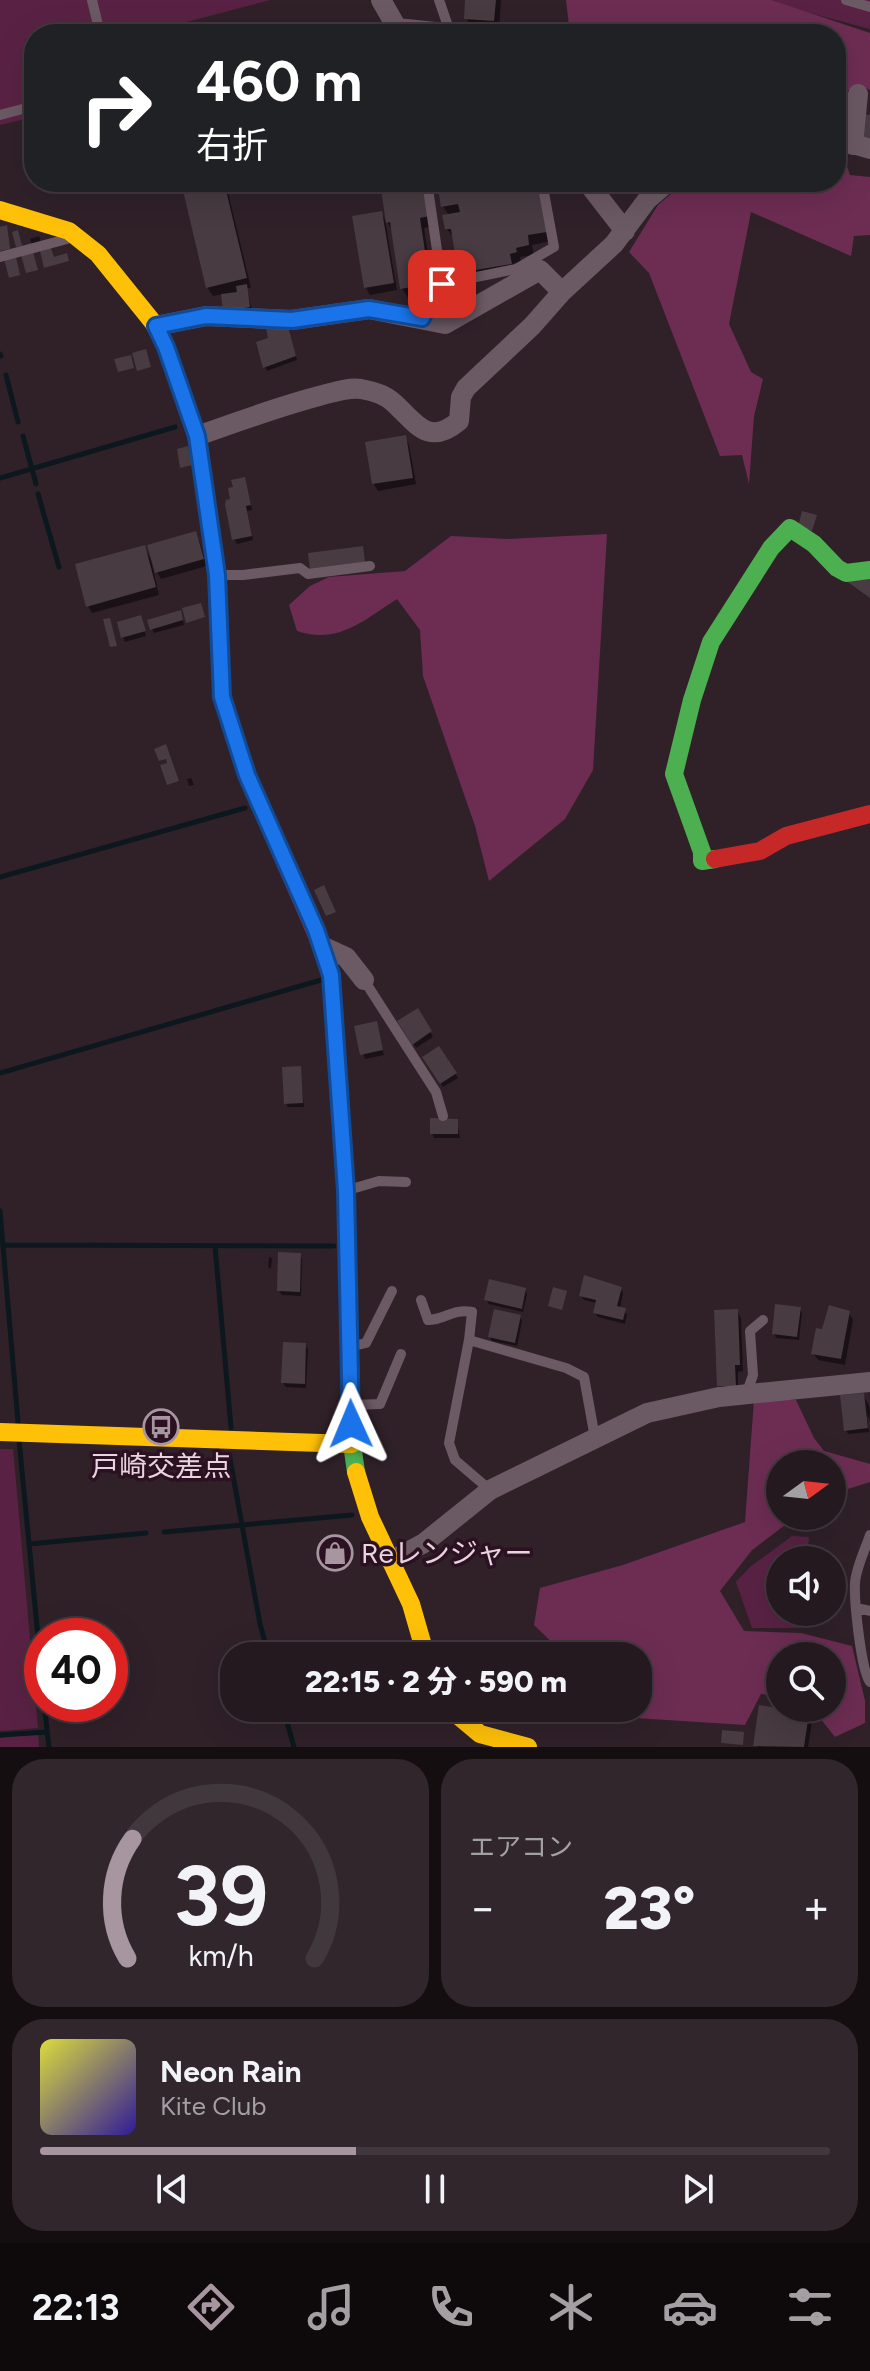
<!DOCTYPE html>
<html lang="ja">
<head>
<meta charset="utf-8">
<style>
	:root { --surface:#24191f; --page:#30262c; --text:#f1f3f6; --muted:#a3a0a4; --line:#41383d; --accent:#a7959f }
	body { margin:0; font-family:Figtree,"Noto Sans JP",sans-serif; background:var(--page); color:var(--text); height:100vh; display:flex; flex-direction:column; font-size:30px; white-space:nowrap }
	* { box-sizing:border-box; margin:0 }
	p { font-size:26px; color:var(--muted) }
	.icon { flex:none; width:44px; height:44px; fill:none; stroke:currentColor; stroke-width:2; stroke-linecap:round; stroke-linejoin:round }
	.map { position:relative; height:1747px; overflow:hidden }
	.panel { display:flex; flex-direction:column; gap:12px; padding:12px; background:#140e11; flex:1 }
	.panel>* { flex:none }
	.banner { position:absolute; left:24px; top:24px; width:822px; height:168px; border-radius:32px; box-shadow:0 8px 32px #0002,0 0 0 2px var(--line); background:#202124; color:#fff; overflow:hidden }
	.needle { width:52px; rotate:75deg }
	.tools { position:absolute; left:766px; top:1450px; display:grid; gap:16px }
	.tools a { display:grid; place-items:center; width:80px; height:80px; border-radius:50%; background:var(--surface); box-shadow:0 8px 32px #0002,0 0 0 2px var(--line); font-size:40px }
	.speed { position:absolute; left:24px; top:1618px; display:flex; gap:16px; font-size:40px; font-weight:700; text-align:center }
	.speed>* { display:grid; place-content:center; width:104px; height:104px; border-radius:50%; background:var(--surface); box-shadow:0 8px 32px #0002,0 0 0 2px var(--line); line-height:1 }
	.speed .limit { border:12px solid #d22; background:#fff; color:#111 }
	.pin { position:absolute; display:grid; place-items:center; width:68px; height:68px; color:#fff; margin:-34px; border-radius:16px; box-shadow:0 4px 12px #0006 }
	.me { position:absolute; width:88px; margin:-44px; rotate:359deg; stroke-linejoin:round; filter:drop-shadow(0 0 6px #0008) }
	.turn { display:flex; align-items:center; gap:28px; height:168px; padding:0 40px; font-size:36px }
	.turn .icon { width:104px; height:104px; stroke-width:2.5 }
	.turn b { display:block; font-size:56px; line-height:68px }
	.big { font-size:60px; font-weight:800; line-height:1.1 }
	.panel .widget { flex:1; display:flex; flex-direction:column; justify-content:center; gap:12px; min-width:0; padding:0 28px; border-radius:32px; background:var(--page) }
	.panel .dial { align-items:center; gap:0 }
	.dial svg { height:208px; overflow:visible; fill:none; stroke:var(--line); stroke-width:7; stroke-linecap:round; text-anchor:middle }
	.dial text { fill:var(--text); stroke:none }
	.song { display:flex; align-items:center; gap:24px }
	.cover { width:96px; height:96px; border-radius:12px; background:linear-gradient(135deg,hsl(60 70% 55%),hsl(250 70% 35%)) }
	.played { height:8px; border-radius:4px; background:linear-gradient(90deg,var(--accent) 40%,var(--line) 40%) }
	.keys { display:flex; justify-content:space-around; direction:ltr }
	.heat { display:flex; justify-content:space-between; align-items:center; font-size:44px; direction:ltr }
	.panel .tiles { flex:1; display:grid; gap:12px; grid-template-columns:1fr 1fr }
	.widget:last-child { grid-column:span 2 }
	.trip { position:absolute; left:220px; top:1642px; width:432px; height:80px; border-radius:32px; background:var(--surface); box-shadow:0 8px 32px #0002,0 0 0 2px var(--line); font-weight:800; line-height:80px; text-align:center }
	.tab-bar { display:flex; height:128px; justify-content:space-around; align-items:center; background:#0e0a0c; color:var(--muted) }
	.tab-bar .icon { width:56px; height:56px }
	.tab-bar .current { color:var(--accent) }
	.tab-bar b { font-size:36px; color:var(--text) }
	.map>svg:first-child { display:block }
	.green { fill:#592244 }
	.forest { fill:#6d2d53 }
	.shadow { fill:#0007 }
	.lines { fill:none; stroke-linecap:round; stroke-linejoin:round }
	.stream { stroke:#0c181d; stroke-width:5 }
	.building { fill:#483b42 }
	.lane { stroke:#6b5963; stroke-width:10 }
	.street { stroke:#6b5963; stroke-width:20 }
	.fast { stroke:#4caf50; stroke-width:18 }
	.slow { stroke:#ffc107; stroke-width:18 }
	.jam { stroke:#c62828; stroke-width:18 }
	.route-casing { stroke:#114b97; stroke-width:20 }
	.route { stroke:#1a73e8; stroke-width:14 }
	.labels { text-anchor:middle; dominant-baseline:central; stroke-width:7; stroke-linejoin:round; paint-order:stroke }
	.poi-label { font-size:28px; fill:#e7d4de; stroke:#2b1121 }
</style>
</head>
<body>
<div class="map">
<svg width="870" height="1747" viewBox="0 0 870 1747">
	<rect width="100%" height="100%" fill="#302129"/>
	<!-- green -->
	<path class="green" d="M0,0H270L141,34H34V117L0,125Z
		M761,0H870V29Z
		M0,1449H13L38,1728L0,1731Z
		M792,1536L809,1537L807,1560H780V1612H802L801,1628H752L736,1582L750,1567Z
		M38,1734L39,1747H0V1738Z"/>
	<!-- forest -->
	<path class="forest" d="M566,0H771L870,33V90L863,87L836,93V34H570Z
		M836,144H839L850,175L870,177V235L854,236L851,256L751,212L729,324L751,372L763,379L754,416L749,484L742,455L720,456L649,273L629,252L658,205L685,182H836Z
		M607,534L593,770L565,819L489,881L475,826L423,676L420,630L397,599C364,620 338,645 297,631L289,605L310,586L329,577L405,571L451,536L508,539Z
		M754,1400H796L814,1438L824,1451L870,1464V1482L832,1494V1464H780V1516H797L752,1550L720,1591L744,1631L801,1633L852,1646L865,1701V1723L835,1737L812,1708H832V1656H780V1696L761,1694L745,1725L636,1718L633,1708H638V1656H616L613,1648L588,1656H566L534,1625L540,1588L623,1565L745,1522Z"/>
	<!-- shadow -->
	<path class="shadow" d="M467,0H501L499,30L472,28L466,18Z
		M188,182H225L226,184L251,288H247L252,311L227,314L223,294L213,296L207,287Z
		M386,182H417L433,226L424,228L434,294L408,298L402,288L394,233L388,223L383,191H388Z
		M439,182H542L552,241L532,245L534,255L520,257L521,262L514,263L516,274L466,282L460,272L454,238L447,229L449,216L443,206Z
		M602,182H621L611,192Z
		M381,213L385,220L397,290L370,295L366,288L354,218Z
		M39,236L41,242L32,245L30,239Z
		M289,332L297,360L267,371L265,367Z
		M405,438L409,445L416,484L378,491L374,484Z
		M246,483L252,510L247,511L253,540L237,544L234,539Z
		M199,540L207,566L161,579L157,572Z
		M144,547L151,560L159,595L92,613L88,606Z
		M182,617L184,625L154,633L152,629Z
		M142,622L146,636L125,642L123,637Z
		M191,778L194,785L189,786L187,779Z
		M417,1011L433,1037L416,1048L400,1022Z
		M376,1023L384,1055L365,1059L356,1027Z
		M438,1048L458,1078L443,1087L424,1058Z
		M300,1068L304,1107H288L286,1103Z
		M457,1121L460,1138H434L432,1133Z
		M300,1255L302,1259L301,1296L282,1295L279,1291Z
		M269,1257L272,1258L271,1269L268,1267Z
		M621,1289L623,1293L620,1309L627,1314L625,1324L598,1317L595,1313L597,1303L584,1300L581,1296Z
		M525,1290L527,1294L523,1312L489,1304L486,1300Z
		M800,1309L802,1313L799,1340L776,1338L774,1333Z
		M737,1311L741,1318L743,1371L738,1372V1393H723L719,1386Z
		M849,1313L853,1320L845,1365L818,1360L813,1353L823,1331Z
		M520,1316L522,1321L517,1346L492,1341L490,1337Z
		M305,1345L308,1349L306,1388L286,1387L283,1383Z
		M863,1395L870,1407V1420L867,1415L869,1432L848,1434L846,1430Z
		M808,1715L812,1722L808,1747H756Z"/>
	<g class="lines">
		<!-- stream -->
		<path class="stream" d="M0,354L1,356
			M6,375L18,422
			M23,436L36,484
			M0,478L175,427
			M38,494L59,567
			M0,877L245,808
			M0,1073L321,980
			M0,1211L18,1422
			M3,1245L334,1246
			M215,1246L231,1428
			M19,1440L42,1678
			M230,1459L260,1624L269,1656
			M164,1532L352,1515
			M29,1544L146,1533
			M44,1704L49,1747
			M283,1708L294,1747
			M0,1735L47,1732"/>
	</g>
	<!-- building -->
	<path class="building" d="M465,0H496L494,21L464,19Z
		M836,113L852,116L848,136L836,133Z
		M864,114L870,115V141L860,139Z
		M181,182H224L247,278L206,288Z
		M384,182L424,183L429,216L420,218L430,284L400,289L390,222L386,223L381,189H385Z
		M437,182H539L547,232L528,235L529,245L516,248L517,252L510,254L512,264L458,273L451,229H445L442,215L460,212L458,204L441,207Z
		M382,211L394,283L364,288L352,216Z
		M7,225L10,249L0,251V227Z
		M18,230L22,246L16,247L12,232Z
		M51,248L54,257L67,253L69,261L44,268L40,251Z
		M33,252L38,270L26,273L21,255Z
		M16,257L20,275L9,278L4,259Z
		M247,284L250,307L223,311L221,294L237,292L236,286Z
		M265,324L288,326L296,356L263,368L256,342L268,338Z
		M146,349L151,367L137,371L132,353Z
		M131,355L134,368L118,372L114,359Z
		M406,435L413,478L372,484L365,442Z
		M188,446L192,465L180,468L177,449Z
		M245,477L251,505L246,506L252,536L232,540L225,505L226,500L230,499L228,488L233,487L231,480Z
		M802,511L817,515L812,531L798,527Z
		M196,531L204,559L155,573L147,545Z
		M145,545L156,587L86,607L75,564Z
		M363,546L365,562L310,570L308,553Z
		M870,579V598L845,580Z
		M201,603L205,617L186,623L182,608Z
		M181,610L183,620L150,630L147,620Z
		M141,615L146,631L121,638L117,622Z
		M110,618L117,646L110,647L103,619Z
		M166,744L179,781L167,785L160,765L167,763L166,759L159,761L154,749Z
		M324,885L336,912L326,916L314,890Z
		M418,1008L432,1031L412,1045L397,1021Z
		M377,1021L383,1050L360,1055L354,1026Z
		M439,1046L457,1073L440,1084L422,1057Z
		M301,1066L303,1103L284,1104L282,1067Z
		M430,1118L458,1119V1134H430Z
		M278,1252L301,1253L300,1292L277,1291Z
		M584,1275L622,1287L617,1306L626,1308L623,1320L593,1313L596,1300L579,1296Z
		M489,1279L526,1288L522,1309L484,1300Z
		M553,1287L567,1291L562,1310L548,1306Z
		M775,1304L801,1307L797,1337L772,1334Z
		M829,1305L850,1311L841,1359L811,1354L816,1328L822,1329Z
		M494,1309L521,1315L515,1343L488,1337Z
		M738,1309L740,1365H735L736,1386H717L714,1310Z
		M283,1342L306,1343L305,1384L281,1383Z
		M864,1393L868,1428L844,1431L840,1395Z
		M759,1705L809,1713L804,1747L753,1746Z
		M722,1730L744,1732L743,1745L721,1743Z"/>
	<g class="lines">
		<!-- lane -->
		<path class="lane" d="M439,0L450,32
			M846,0L870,7
			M90,34L99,29L92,0
			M0,115L34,106
			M427,182L442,284L516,269L554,247L542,182
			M0,257L67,239
			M422,318L433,290L442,284
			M219,575H243L300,568L308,574L370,566
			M364,980L436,1092L443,1116
			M348,1190L379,1181L406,1182
			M421,1300L428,1320C445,1320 453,1308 472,1312L469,1340L449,1443L455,1460L490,1490
			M469,1340L566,1368L584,1377L595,1438
			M353,1346L366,1343L392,1291
			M746,1395L753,1375L750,1331L763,1320
			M352,1405L380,1404L401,1354
			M870,1535C865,1550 856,1568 855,1583C854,1601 861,1670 870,1682
			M857,1608L870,1611"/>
		<!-- street -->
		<path class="street" d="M381,0L397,28L454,34
			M836,139L870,149
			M853,145L858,94
			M587,182L625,231
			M156,326L206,316L292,320L369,309L445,324L540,270L562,292L614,244L647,200L668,182
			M197,436C237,422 277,407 319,396C332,393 347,387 361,389C373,391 385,394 394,403C416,423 428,447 459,421L461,397L466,388L532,326L562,292
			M322,946L346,957L364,980
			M391,1561L424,1543L490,1490L647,1413L719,1397L870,1382"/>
		<!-- fast -->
		<path class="fast" d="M715,859L702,861V852L674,774L692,700L711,642L771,548L790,528L814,544L837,568L846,573L870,570
			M322,947L331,975L346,1191L352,1444L356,1472"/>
		<!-- slow -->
		<path class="slow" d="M0,210L69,231L98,254L156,326L166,347L197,436L201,463
			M0,1432L352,1444
			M356,1472L370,1517L411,1604L426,1656
			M449,1708L480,1734L528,1747"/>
		<!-- jam -->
		<path class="jam" d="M201,463L217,575L222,697L247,775L322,947
			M715,859L760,851L786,836L870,814"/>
	</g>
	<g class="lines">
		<defs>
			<path id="route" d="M351,1424L346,1191L331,975L316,930L247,775L222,697L217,575L197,436L166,347L156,326L206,316L292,320L369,309L422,318L433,290L442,284"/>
		</defs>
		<!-- route casing -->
		<use href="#route" class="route-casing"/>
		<!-- route -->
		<use href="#route" class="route"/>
	</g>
	<!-- icons -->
	<defs>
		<symbol id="bus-ring" viewBox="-11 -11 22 22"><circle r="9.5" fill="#2b1121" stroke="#a7959f" stroke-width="1.5"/><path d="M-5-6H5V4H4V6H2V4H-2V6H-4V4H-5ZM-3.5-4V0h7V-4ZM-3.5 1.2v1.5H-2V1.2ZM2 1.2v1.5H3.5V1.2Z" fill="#a7959f"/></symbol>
		<symbol id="shop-ring" viewBox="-11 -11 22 22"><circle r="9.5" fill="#2b1121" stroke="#a7959f" stroke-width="1.5"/><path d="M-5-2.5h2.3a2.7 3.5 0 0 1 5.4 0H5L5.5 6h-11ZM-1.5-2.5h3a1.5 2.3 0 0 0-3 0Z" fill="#a7959f"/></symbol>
	</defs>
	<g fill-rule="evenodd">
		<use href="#bus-ring" x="141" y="1407" width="40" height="40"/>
		<use href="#shop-ring" x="315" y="1533" width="40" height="40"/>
	</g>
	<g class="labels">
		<!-- poi labels -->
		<g class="poi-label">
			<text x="161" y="1466">戸崎交差点</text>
			<text x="361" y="1553" text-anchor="start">Reレンジャー</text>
		</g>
	</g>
</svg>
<div class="tools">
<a><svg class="needle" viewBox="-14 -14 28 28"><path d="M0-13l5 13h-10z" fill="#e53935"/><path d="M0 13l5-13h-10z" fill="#a3a0a4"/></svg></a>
<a><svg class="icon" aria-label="sound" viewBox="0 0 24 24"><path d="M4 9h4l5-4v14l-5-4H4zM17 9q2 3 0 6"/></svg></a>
<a><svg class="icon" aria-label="search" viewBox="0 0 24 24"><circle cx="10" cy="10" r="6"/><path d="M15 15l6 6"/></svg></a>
</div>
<div class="speed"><div class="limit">40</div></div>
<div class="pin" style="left:442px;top:284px;background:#d93025"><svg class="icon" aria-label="arrive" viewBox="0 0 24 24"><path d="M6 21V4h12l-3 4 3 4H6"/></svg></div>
<svg class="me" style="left:351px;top:1424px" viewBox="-20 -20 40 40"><path d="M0-17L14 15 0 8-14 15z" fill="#1a73e8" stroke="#fff" stroke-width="4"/></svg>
<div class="trip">22:15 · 2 分 · 590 m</div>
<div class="banner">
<div class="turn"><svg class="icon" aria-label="right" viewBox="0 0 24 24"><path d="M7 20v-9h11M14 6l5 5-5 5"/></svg><div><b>460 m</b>右折</div></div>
</div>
</div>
<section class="panel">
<div class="tiles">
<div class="widget dial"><svg viewBox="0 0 100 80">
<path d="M14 69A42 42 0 1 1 86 69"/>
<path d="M14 69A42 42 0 0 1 16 23" stroke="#a7959f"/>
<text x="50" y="56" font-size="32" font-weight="700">39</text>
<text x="50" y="72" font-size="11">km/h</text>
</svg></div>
<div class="widget"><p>エアコン</p>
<div class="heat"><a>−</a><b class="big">23°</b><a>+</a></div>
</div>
<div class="widget">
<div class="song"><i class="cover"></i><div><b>Neon Rain</b><p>Kite Club</p></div></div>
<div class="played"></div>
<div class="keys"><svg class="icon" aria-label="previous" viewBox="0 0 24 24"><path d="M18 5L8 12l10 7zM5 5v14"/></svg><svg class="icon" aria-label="pause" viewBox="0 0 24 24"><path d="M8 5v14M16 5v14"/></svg><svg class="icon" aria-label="next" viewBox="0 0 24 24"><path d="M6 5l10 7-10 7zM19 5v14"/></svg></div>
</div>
</div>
</section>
<nav class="tab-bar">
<b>22:13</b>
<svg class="icon current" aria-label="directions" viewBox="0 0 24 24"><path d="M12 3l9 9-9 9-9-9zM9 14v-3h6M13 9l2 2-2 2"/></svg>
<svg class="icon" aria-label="music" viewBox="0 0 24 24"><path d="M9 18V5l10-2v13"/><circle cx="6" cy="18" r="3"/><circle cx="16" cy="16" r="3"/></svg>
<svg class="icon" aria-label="phone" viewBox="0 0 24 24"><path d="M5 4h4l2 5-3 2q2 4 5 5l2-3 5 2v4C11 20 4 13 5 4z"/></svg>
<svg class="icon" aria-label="climate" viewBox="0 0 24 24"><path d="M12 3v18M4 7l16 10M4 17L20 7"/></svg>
<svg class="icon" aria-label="car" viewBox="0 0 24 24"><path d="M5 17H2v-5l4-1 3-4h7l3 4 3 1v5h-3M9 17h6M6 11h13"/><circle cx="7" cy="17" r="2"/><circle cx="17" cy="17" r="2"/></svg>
<svg class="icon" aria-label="filters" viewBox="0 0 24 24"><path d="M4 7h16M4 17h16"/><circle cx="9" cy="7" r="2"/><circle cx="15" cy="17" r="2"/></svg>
</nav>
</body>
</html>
